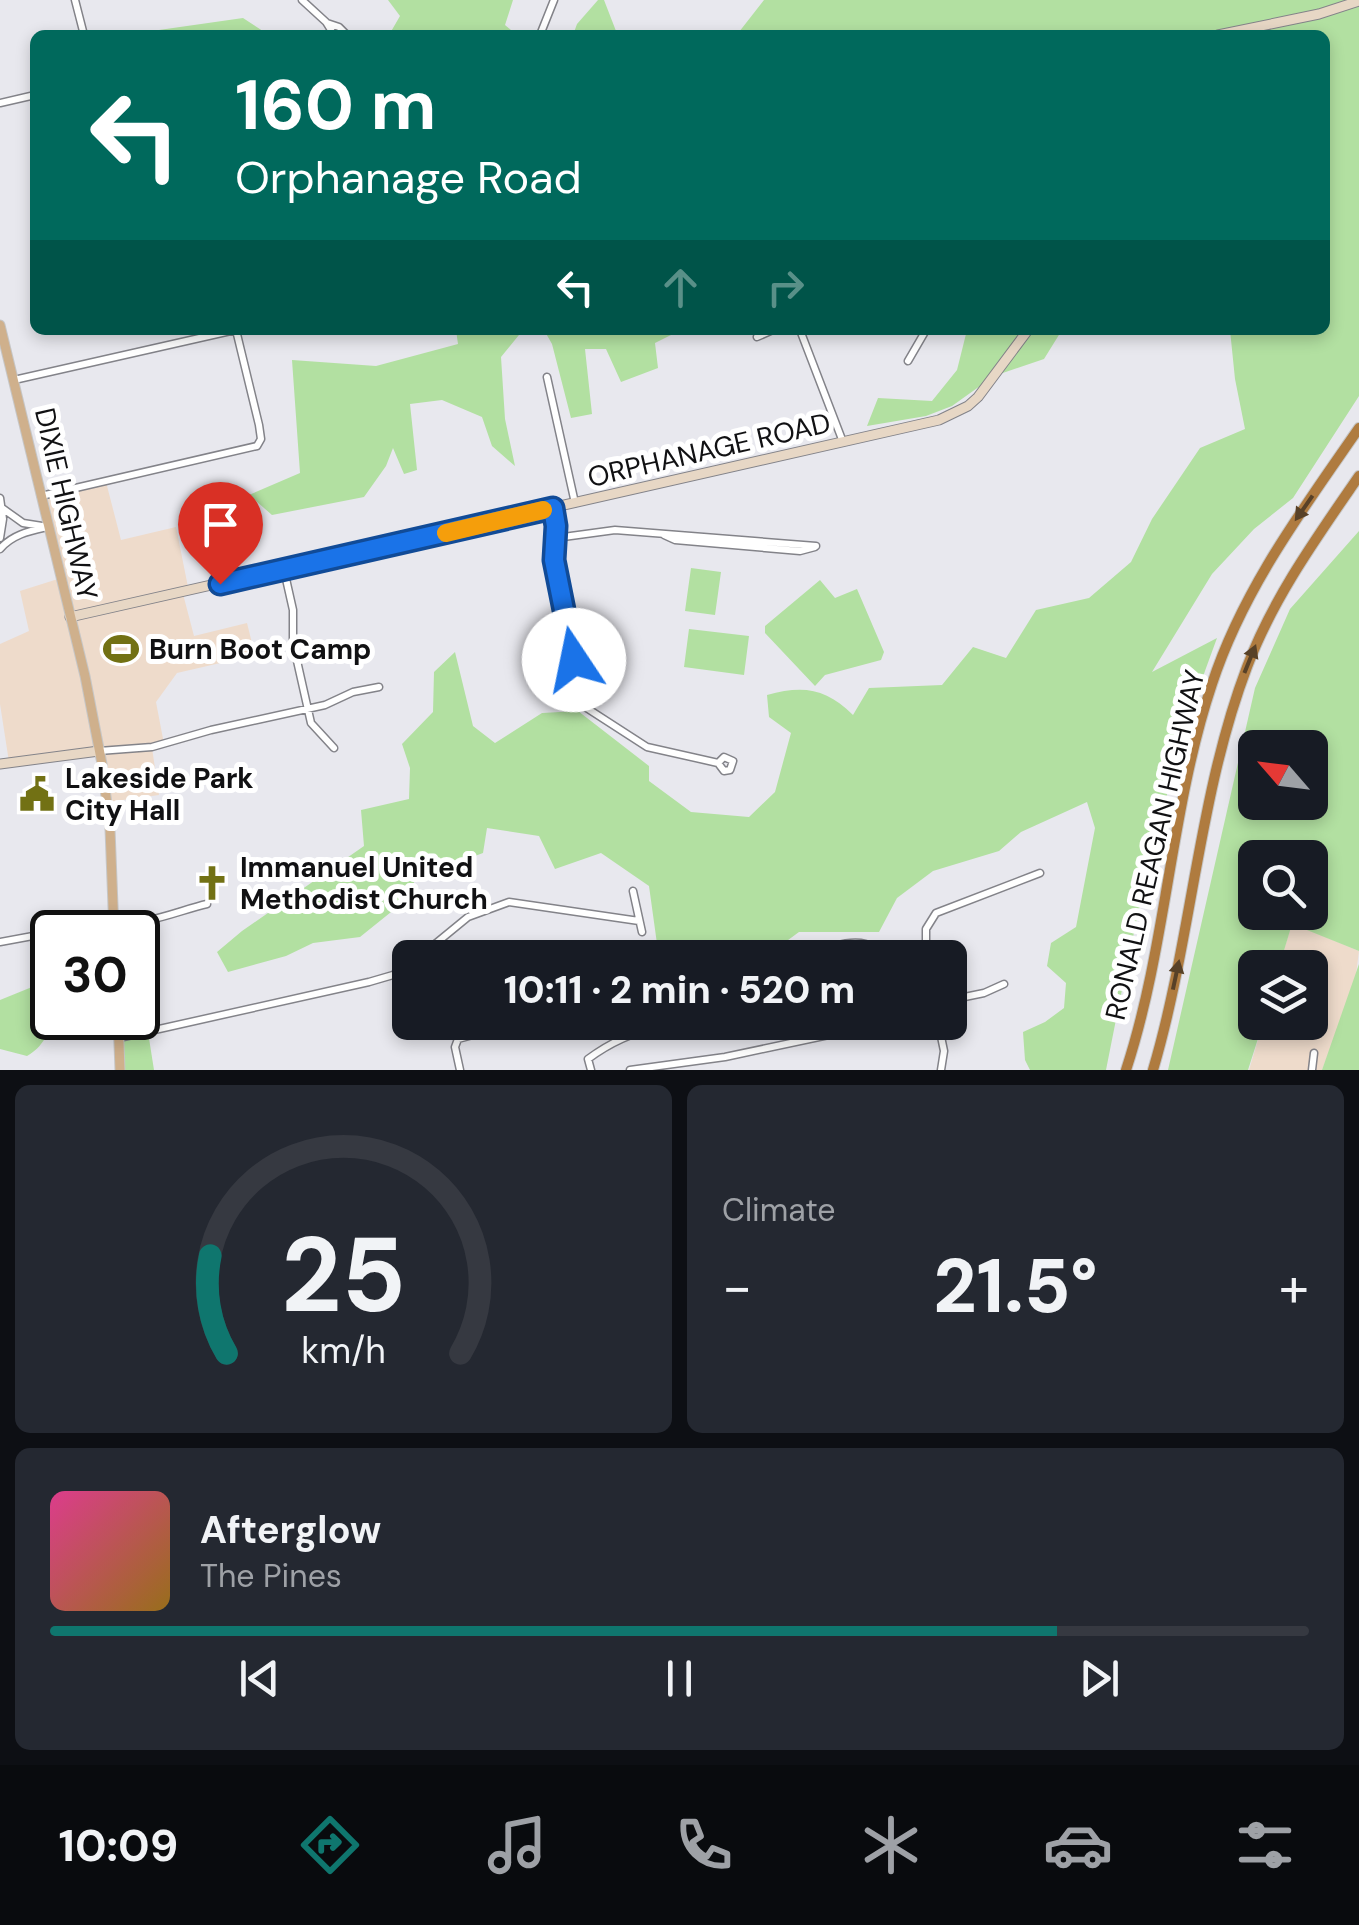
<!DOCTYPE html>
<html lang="en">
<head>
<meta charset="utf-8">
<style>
	:root { --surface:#171b24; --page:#242831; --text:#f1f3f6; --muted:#9ea1a6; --line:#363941; --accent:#0f766e }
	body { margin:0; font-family:"DM Sans",sans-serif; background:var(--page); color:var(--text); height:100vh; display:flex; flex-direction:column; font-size:38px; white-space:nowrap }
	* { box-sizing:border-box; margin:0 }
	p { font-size:32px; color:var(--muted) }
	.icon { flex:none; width:55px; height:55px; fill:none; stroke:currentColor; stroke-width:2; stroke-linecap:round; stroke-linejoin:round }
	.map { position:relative; height:1070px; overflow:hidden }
	.side { display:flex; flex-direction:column; gap:15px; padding:15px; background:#0d0f14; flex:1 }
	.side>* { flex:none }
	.banner { position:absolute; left:30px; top:30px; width:1300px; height:305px; border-radius:15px; box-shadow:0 5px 15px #0003; background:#00695c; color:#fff; overflow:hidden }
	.needle { width:65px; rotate:298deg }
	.tools { position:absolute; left:1238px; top:730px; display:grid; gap:20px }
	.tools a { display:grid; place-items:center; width:90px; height:90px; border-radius:15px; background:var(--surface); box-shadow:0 5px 15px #0003; font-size:50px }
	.speed { position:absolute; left:30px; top:910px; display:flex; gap:20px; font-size:50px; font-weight:700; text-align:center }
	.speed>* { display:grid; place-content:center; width:130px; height:130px; border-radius:50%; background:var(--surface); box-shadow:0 5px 15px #0003; line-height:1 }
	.speed .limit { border:5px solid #111; border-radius:15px; background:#fff; color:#111 }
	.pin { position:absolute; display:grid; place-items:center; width:85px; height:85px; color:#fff; margin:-102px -42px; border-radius:50% 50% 50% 0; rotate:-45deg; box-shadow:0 0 10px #0007 }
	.pin .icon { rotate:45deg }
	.me { position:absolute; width:110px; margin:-55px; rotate:349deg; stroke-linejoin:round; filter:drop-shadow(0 0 8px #0008) }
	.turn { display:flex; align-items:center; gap:35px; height:210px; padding:0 40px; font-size:45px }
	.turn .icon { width:130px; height:130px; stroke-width:2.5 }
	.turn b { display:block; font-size:70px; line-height:85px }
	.lanes { display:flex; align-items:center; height:95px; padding:0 40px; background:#0003; justify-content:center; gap:50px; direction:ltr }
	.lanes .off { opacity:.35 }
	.big { font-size:75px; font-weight:800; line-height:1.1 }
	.side .tile { flex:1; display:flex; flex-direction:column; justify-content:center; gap:15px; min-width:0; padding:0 35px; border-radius:15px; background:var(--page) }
	.side .dial { align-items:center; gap:0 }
	.dial svg { height:260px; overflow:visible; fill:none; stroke:var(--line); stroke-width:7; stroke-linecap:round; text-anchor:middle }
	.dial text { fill:var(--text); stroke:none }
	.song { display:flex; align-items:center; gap:30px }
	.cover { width:120px; height:120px; border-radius:15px; background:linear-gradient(135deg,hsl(330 70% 55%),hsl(40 70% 35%)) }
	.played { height:10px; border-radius:5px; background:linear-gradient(90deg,var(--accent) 80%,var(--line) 80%) }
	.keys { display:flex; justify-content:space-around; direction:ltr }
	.heat { display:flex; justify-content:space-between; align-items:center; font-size:55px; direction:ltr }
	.side .tiles { flex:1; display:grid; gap:15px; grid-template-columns:1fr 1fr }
	.tile:last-child { grid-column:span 2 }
	.trip { position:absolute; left:392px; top:940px; width:575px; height:100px; border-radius:15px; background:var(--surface); box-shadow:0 5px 15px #0003; font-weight:800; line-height:100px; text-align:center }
	.dock { display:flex; height:160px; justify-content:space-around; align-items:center; background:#090b0e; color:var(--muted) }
	.dock .icon { width:70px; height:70px }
	.dock .selected { color:var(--accent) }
	.dock b { font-size:45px; color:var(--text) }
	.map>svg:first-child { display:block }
	.commercial { fill:#eedbcb }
	.green { fill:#b2e0a1; fill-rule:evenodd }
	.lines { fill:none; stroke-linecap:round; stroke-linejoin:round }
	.minor-casing { stroke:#838389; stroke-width:9 }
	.secondary-casing { stroke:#838389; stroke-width:11 }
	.primary-casing { stroke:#c6c6c6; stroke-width:11 }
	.motorway-casing { stroke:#c6c6c6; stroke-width:12 }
	.minor { stroke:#fff; stroke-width:6 }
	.secondary { stroke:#e7d7c5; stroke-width:9 }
	.primary { stroke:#cfb08c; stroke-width:9 }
	.motorway { stroke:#af7b3f; stroke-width:10 }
	.oneway { fill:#584127 }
	.route-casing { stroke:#114b97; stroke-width:25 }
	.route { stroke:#1a73e8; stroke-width:18 }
	.slow { stroke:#f59e0b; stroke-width:18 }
	.labels { text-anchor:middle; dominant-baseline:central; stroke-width:10; stroke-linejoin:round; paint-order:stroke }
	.street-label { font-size:28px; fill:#111113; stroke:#fff }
	.poi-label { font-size:28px; font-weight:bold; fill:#111113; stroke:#fff; text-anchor:start }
</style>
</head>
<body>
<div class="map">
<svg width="1359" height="1070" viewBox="0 0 1359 1070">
	<rect width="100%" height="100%" fill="#e8e8ee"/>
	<!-- commercial -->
	<path class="commercial" d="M106,482L121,540L176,527L189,592L183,594L194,636L247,623L255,655L177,673L156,702L164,744L152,748L159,795L108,802L99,751L9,762L0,704V644L29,631L20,591L61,578L41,496Z
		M1292,923L1359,951L1355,982L1322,1070H1249L1263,1023L1310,1022V968L1279,967Z"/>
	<!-- green -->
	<path class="green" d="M388,0H513L505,25L517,35H389L400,16Z
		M598,0H604L616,31L642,35H573L577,24Z
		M764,0H1359V396L1293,498L1254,529L1212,574L1152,672L1217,638C1164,778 1135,923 1106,1070H1030L1025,1060L1023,1032L1045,1022L1064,1008L1066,983L1047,966L1051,943L1076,927L1095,828L1087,802L1021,832L999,851L933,871L897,898L879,932H799L765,957H632L658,951L649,886L601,853L555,869L539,836L487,828L483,853L416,878L406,900L360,937L313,943L286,956L228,972L217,952L242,931L364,846L361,810L409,799L410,768L402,744L433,712L434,672L455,652L473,726L495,743L542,713L578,711L649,766V781L691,812L749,817L775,792L791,733L769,717L767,695C803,685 826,688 853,715L869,688L942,685L973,647L1006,658L1036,610L1089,598L1131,562L1152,519L1200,448L1245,429L1235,379L1230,330H1325V35H727L739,32Z
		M243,18L269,35H151L152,31Z
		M456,330H523L501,357L505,419L515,466L492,446L482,417L442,400L410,404L417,470L404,474L393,448L386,466L364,497L272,515L249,495L300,473L292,360L376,366L458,344Z
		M544,330H681L655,343L658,368L621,382L606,349H585L592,414L571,418L552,344Z
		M967,330H1062L1044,359L994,376L952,406L926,416L867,426L878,398L932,401L957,370Z
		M1359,531V951L1292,924L1279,967L1255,968V1022L1263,1023L1248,1070H1168L1255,688L1290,609ZM1255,748H1310V802H1255ZM1255,858H1310V912H1255Z
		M691,568L721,572L715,615L685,611Z
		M820,580L835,598L857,589L884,652L881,660L825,675L815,686L765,633V626Z
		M689,629L749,636L744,675L684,667Z
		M1359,964V1070H1322Z
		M32,987L52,995C53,1020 50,1043 27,1056L0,1049V1000Z
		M148,1032L154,1070H120L119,1038Z"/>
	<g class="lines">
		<defs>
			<path id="minor" d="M75,0L84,35
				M302,0L326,22L334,35
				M327,23L339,27L347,35
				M540,35L554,0
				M0,103L35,95
				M800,330L843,442
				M757,337L773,330
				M908,361L926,330
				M547,377L575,503
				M14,380L235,330
				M41,496L257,446L261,439L259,425L236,330
				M0,498L3,519L0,538
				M2,508L23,523L42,526
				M553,508L557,526L554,559L582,705L647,747L718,763L724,771L730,770L733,761L724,757L718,763
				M664,535L675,540L800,551L815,547
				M556,538L615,530L816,546
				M0,549C13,534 30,531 48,527
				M284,570L293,610V643L311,723L334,748
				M99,751L152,747L211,730L325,705L353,692L379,687
				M633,891L642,932
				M0,942L114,921C141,928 180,910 207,904
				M436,943L440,958
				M418,958L468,917L509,902L639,921
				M825,958L826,949C837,944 854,941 866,944L870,958
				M926,958V929L936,913L1040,873
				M950,1000L984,993L1004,984
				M938,1022L944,1051L941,1070
				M119,1038L369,982L393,975L410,964
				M460,1070L455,1047L458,1039L506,1026L541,1022
				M591,1070L588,1059C611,1042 632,1033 660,1026
				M630,1070L725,1057L871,1026L876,1022
				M1312,1070L1314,1053"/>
			<path id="secondary" d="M1218,35L1319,14L1359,1
				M70,617L939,420L968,406L978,397L1028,330
				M0,764L99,751"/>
			<path id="primary" d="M0,325L85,676L102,764L110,829L114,932
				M118,1018L120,1070"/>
			<path id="motorway" d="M1126,1070C1167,945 1170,809 1212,684C1243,589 1303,509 1359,428
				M1153,1070C1192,938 1198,796 1247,667C1273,598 1317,537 1359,476"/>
		</defs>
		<!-- minor casing -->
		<use href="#minor" class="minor-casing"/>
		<!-- secondary casing -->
		<use href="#secondary" class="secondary-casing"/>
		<!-- primary casing -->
		<use href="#primary" class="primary-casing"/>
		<!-- motorway casing -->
		<use href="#motorway" class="motorway-casing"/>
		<!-- minor -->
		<use href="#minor" class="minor"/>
		<!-- secondary -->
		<use href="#secondary" class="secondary"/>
		<!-- primary -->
		<use href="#primary" class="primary"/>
		<!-- motorway -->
		<use href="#motorway" class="motorway"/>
	</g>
	<!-- one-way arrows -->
	<defs><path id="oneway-solid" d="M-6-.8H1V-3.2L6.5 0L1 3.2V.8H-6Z" transform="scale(2.5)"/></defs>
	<g class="oneway">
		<use href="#oneway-solid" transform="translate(1304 508) rotate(125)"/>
		<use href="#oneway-solid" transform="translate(1250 659) rotate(-68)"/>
		<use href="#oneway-solid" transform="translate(1176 975) rotate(-78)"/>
	</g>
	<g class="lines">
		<defs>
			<path id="route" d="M220,584L553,508L556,526L554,560L574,660"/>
		</defs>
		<!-- route casing -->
		<use href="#route" class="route-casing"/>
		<!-- route -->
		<use href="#route" class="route"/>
		<!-- slow -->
		<path class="slow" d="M446,533L543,510"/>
	</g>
	<!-- icons -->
	<defs>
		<symbol id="stadium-bare" viewBox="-9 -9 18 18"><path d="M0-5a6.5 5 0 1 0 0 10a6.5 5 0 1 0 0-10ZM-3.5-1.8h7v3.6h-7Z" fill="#727114" stroke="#fff" stroke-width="2.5" paint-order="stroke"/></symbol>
		<symbol id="civic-bare" viewBox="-9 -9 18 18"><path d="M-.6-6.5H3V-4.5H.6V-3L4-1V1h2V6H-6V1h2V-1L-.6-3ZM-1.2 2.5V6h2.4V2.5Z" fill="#727114" stroke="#fff" stroke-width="2.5" paint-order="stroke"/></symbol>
		<symbol id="church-bare" viewBox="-9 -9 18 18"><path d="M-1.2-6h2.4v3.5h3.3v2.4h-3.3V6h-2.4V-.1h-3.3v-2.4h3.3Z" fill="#727114" stroke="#fff" stroke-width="2.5" paint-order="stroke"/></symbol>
	</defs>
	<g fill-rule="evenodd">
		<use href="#stadium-bare" x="96" y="624" width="50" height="50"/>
		<use href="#civic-bare" x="12" y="769" width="50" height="50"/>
		<use href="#church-bare" x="187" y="858" width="50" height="50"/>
	</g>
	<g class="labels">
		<!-- street labels -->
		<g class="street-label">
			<text transform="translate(709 450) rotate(-13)">ORPHANAGE ROAD</text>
			<text transform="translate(66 504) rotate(77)">DIXIE HIGHWAY</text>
			<text transform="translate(1155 845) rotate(-77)">RONALD REAGAN HIGHWAY</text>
		</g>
		<!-- poi labels -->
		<g class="poi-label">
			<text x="149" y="649">Burn Boot Camp</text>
			<text x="65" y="778">Lakeside Park<tspan x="65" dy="32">City Hall</tspan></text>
			<text x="240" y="867">Immanuel United<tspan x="240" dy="32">Methodist Church</tspan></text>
		</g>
	</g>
</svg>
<div class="tools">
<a><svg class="needle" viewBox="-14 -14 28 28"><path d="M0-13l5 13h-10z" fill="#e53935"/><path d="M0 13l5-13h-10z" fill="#9ea1a6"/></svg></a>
<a><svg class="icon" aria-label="search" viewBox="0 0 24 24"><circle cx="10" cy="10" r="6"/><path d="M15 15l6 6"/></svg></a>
<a><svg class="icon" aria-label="layers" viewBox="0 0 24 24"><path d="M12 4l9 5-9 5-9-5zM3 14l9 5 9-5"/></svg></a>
</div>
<div class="speed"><div class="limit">30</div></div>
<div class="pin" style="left:220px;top:584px;background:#d93025"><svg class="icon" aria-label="arrive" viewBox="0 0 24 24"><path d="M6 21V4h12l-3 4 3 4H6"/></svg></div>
<svg class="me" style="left:574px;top:660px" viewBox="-20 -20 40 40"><circle r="19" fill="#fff"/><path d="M0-13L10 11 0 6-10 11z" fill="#1a73e8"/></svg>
<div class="trip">10:11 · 2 min · 520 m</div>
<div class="banner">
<div class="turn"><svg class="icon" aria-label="left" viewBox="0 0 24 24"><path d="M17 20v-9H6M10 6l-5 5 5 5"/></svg><div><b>160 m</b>Orphanage Road</div></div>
<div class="lanes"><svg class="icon" aria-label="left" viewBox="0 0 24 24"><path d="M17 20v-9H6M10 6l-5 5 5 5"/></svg><svg class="icon off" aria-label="ahead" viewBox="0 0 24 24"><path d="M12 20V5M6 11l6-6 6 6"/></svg><svg class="icon off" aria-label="right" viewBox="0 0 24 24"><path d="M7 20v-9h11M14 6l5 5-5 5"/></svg></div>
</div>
</div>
<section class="side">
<div class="tiles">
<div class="tile dial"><svg viewBox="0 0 100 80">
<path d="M14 69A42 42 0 1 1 86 69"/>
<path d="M14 69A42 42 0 0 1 9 39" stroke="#0f766e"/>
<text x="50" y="56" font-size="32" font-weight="700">25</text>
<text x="50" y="72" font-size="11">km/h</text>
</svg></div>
<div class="tile"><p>Climate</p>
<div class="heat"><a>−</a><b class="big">21.5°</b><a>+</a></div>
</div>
<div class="tile">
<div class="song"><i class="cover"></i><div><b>Afterglow</b><p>The Pines</p></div></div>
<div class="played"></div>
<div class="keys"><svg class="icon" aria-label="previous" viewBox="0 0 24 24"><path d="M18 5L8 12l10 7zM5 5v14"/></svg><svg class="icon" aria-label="pause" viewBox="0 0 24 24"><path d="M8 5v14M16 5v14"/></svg><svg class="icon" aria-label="next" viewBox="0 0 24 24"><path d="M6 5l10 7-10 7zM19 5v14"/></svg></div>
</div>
</div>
</section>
<nav class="dock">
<b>10:09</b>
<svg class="icon selected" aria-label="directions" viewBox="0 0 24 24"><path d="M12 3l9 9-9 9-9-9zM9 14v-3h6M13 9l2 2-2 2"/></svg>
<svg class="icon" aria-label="music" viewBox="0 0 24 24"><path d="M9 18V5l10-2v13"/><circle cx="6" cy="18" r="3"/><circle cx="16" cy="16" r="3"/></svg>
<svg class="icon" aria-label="phone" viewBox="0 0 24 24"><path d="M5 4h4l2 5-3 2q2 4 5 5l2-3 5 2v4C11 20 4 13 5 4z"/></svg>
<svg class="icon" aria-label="climate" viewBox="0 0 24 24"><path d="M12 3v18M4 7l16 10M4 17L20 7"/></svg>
<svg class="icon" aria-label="car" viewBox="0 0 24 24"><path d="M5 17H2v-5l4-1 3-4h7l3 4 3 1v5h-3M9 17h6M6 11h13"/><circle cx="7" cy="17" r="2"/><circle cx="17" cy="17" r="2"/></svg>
<svg class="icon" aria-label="filters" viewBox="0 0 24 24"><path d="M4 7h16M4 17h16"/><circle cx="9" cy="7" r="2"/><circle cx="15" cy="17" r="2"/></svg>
</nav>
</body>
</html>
